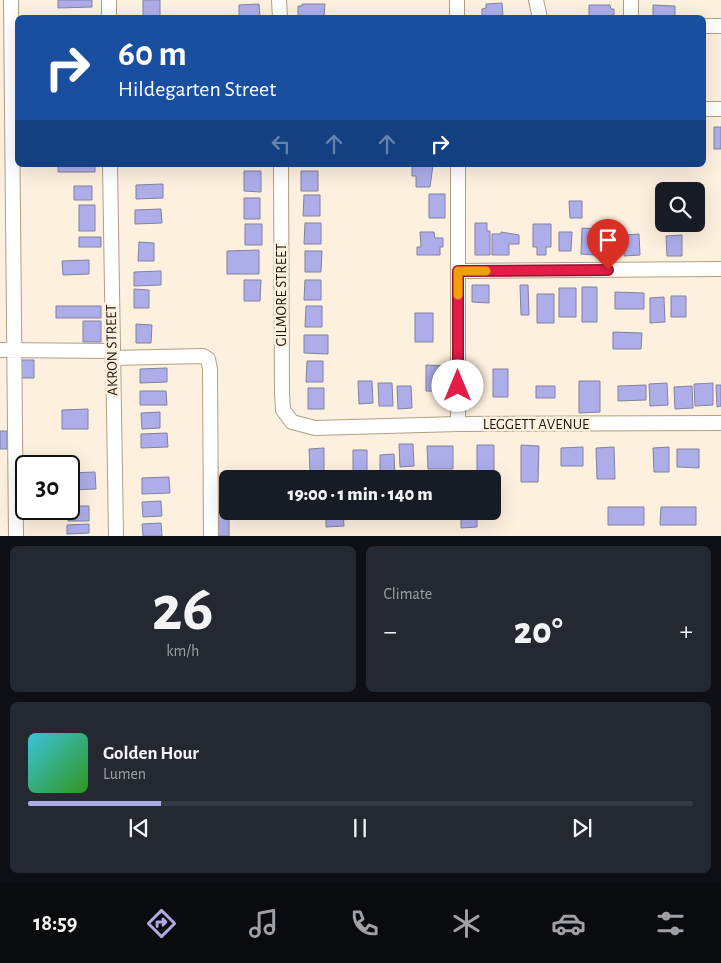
<!DOCTYPE html>
<html lang="en">
<head>
<meta charset="utf-8">
<style>
	:root { --surface:#171b24; --page:#242831; --text:#f1f3f6; --muted:#9ea1a6; --line:#363941; --accent:#b0aae2 }
	body { margin:0; font-family:"Alegreya Sans",sans-serif; background:var(--page); color:var(--text); height:100vh; display:flex; flex-direction:column; font-size:19px; white-space:nowrap }
	* { box-sizing:border-box; margin:0 }
	p { font-size:16px; color:var(--muted) }
	.icon { flex:none; width:28px; height:28px; fill:none; stroke:currentColor; stroke-width:2; stroke-linecap:round; stroke-linejoin:round }
	.map { position:relative; height:536px; overflow:hidden }
	.details { display:flex; flex-direction:column; gap:10px; padding:10px; background:#0d0f14; flex:1 }
	.details>* { flex:none }
	.hud { position:absolute; left:15px; top:15px; width:691px; height:152px; border-radius:8px; box-shadow:0 5px 20px #0002; background:#1a4fa0; color:#fff; overflow:hidden }
	.tools { position:absolute; left:655px; top:182px; display:grid; gap:10px }
	.tools a { display:grid; place-items:center; width:50px; height:50px; border-radius:8px; background:var(--surface); box-shadow:0 5px 20px #0002; font-size:25px }
	.speed { position:absolute; left:15px; top:455px; display:flex; gap:10px; font-size:25px; font-weight:700; text-align:center }
	.speed>* { display:grid; place-content:center; width:65px; height:65px; border-radius:50%; background:var(--surface); box-shadow:0 5px 20px #0002; line-height:1 }
	.speed .limit { border:2px solid #111; border-radius:8px; background:#fff; color:#111 }
	.pin { position:absolute; display:grid; place-items:center; width:42px; height:42px; color:#fff; margin:-51px -21px; border-radius:50% 50% 50% 0; rotate:-45deg; box-shadow:0 0 5px #0007 }
	.pin .icon { rotate:45deg }
	.me { position:absolute; width:55px; margin:-28px; rotate:0deg; stroke-linejoin:round; filter:drop-shadow(0 0 4px #0008) }
	.turn { display:flex; align-items:center; gap:18px; height:105px; padding:0 20px; font-size:22px }
	.turn .icon { width:65px; height:65px; stroke-width:2.5 }
	.turn b { display:block; font-size:35px; line-height:42px }
	.lanes { display:flex; align-items:center; height:48px; padding:0 20px; background:#0003; justify-content:center; gap:25px; direction:ltr }
	.lanes .off { opacity:.35 }
	.big { font-size:38px; font-weight:800; line-height:1.1 }
	.details .widget { flex:1; display:flex; flex-direction:column; justify-content:center; gap:8px; min-width:0; padding:0 18px; border-radius:8px; background:var(--page) }
	.details .dial { align-items:center; gap:0 }
	.dial b { font-size:65px; line-height:1 }
	.song { display:flex; align-items:center; gap:15px }
	.cover { width:60px; height:60px; border-radius:8px; background:linear-gradient(135deg,hsl(190 70% 55%),hsl(110 70% 35%)) }
	.played { height:5px; border-radius:2px; background:linear-gradient(90deg,var(--accent) 20%,var(--line) 20%) }
	.keys { display:flex; justify-content:space-around; direction:ltr }
	.heat { display:flex; justify-content:space-between; align-items:center; font-size:28px; direction:ltr }
	.details .tiles { flex:1; display:grid; gap:10px; grid-template-columns:1fr 1fr }
	.widget:last-child { grid-column:span 2 }
	.trip { position:absolute; left:219px; top:470px; width:282px; height:50px; border-radius:8px; background:var(--surface); box-shadow:0 5px 20px #0002; font-weight:800; line-height:50px; text-align:center }
	.tabs { display:flex; height:80px; justify-content:space-around; align-items:center; background:#090b0e; color:var(--muted) }
	.tabs .icon { width:35px; height:35px }
	.tabs .active { color:var(--accent) }
	.tabs b { font-size:22px; color:var(--text) }
	.map>svg:first-child { display:block }
	.building { fill:#adadea; stroke:#81829f }
	.lines { fill:none; stroke-linecap:round; stroke-linejoin:round }
	.minor-casing { stroke:#b29e83; stroke-width:16 }
	.minor { stroke:#fff; stroke-width:14 }
	.route-casing { stroke:#92132f; stroke-width:12 }
	.route { stroke:#e11d48; stroke-width:9 }
	.slow { stroke:#f59e0b; stroke-width:9 }
	.labels { text-anchor:middle; dominant-baseline:central; stroke-width:5; stroke-linejoin:round; paint-order:stroke }
	.street-label { font-size:15px; fill:#1e160c; stroke:#fdf0df }
</style>
</head>
<body>
<div class="map">
<svg width="721" height="536" viewBox="0 0 721 536">
	<rect width="100%" height="100%" fill="#fdf0df"/>
	<!-- building -->
	<path class="building" d="M58,0H92V7L58,8Z
		M143,0H160V18H143Z
		M502,3L503,17H482V9L486,8V4Z
		M259,4L260,18H239V5Z
		M302,4H325L324,18L298,16V6H302Z
		M589,5H610L611,9H614V15H611V18H589Z
		M653,5L675,6V18H653Z
		M714,127H721V149H714Z
		M58,165H95V172H58Z
		M415,165H433L430,187H416V176H412V166Z
		M244,171H261V192L244,191Z
		M301,171H318V191H301Z
		M163,184V198L136,199V185Z
		M74,186H92V200H74Z
		M429,194H445V218H429Z
		M304,195H320V216H303Z
		M244,198H260V219H244Z
		M569,201H582V218H570Z
		M79,205H95V231H79Z
		M161,209L162,223L135,224V210Z
		M305,223H321V244H304Z
		M475,223H487V231H490V255H475Z
		M245,224H262V245H245Z
		M533,224H551V247H546V255H537V247H533Z
		M582,228L597,229L596,255L581,254Z
		M420,232H434L435,238H443V247H440V255H417V247H421Z
		M501,232L519,235V244H509V255H492V234H501Z
		M559,232H572L571,251H559Z
		M639,234L640,255L624,256V235Z
		M682,235V256H667L666,236Z
		M79,237H101V247H79Z
		M139,242L154,243V261H138Z
		M259,250V274H227V251Z
		M305,251H322L321,272H305Z
		M89,260V274L63,275L62,261Z
		M161,271V285L134,286V272Z
		M244,280H261L260,301H244Z
		M305,280H321V300H304Z
		M472,285H489V303L472,302Z
		M520,285H528L529,315H521Z
		M582,287H597V322H582Z
		M559,288H576V317H559Z
		M134,289L149,290V308H134Z
		M615,292L644,293V309H615Z
		M537,294H554V323H537Z
		M671,296H686V317H671Z
		M664,297L665,322L650,323V298Z
		M56,306H101V318H56Z
		M306,306H322V327H305Z
		M415,313H433V342H415Z
		M83,321H101V342H83Z
		M136,324L152,325L151,343H136Z
		M613,332L642,333L641,349H613Z
		M304,335H328V354L304,353Z
		M21,360H34V378H21Z
		M307,361H323V382H306Z
		M426,365L449,366V391H426Z
		M167,368V382L140,383V369Z
		M493,369H508V397H493Z
		M358,381H372L373,403L359,404Z
		M579,381H600V412L579,413Z
		M378,383H392L393,406H379Z
		M667,383L668,405L650,406L649,384Z
		M713,383V405L695,406L694,384Z
		M646,385V400L618,401V386Z
		M716,385H721V406L717,407Z
		M397,386H411L412,408L398,409Z
		M536,386H555V398H536Z
		M692,386L693,408L675,409L674,387Z
		M308,388H324V409H308Z
		M140,391H166L167,405H140Z
		M88,409V429H62V410Z
		M160,412V428L142,429L141,413Z
		M0,431H7V449H0Z
		M167,433L168,447L141,448V434Z
		M399,444H413L414,466L400,467Z
		M477,445H494V472H477Z
		M521,445L539,446L538,482H521Z
		M427,446H453V469H428Z
		M583,447V466H561V448Z
		M614,447L615,479H597L596,448Z
		M669,447V472H654L653,448Z
		M324,448V471H310L309,449Z
		M677,449H699V468L677,467Z
		M353,450H367V473H353Z
		M394,454L395,477H380V455Z
		M95,472L96,489L69,490V473Z
		M169,477L170,493L142,494V478Z
		M161,501L162,516L143,517L142,502Z
		M69,506H89V521H68Z
		M608,507H644V525H608Z
		M661,507H696V525H660Z
		M326,511H343L344,526L326,527Z
		M461,511H477V527L461,528Z
		M218,512L229,513V536H218Z
		M161,523L162,536H143L142,524Z
		M89,524V533L67,534V525Z"/>
	<g class="lines">
		<defs>
			<path id="minor" d="M11,0L16,536
				M109,0V18
				M279,0L280,18
				M457,0V18
				M536,0L540,18
				M631,18V0
				M704,26H721
				M704,109H721
				M110,165L116,536
				M281,165L282,393L283,410L292,422L315,428L458,424L721,423
				M458,165V424
				M458,271L721,269
				M0,350L112,351
				M112,358L203,356L208,359L210,369L211,536"/>
		</defs>
		<!-- minor casing -->
		<use href="#minor" class="minor-casing"/>
		<!-- minor -->
		<use href="#minor" class="minor"/>
	</g>
	<g class="lines">
		<defs>
			<path id="route" d="M458,386V271L608,270"/>
		</defs>
		<!-- route casing -->
		<use href="#route" class="route-casing"/>
		<!-- route -->
		<use href="#route" class="route"/>
		<!-- slow -->
		<path class="slow" d="M458,295V271H486"/>
	</g>
	<g class="labels">
		<!-- street labels -->
		<g class="street-label">
			<text transform="translate(281 295) rotate(-90)">GILMORE STREET</text>
			<text transform="translate(112 350) rotate(-91)">AKRON STREET</text>
			<text x="536" y="424">LEGGETT AVENUE</text>
		</g>
	</g>
</svg>
<div class="tools">
<a><svg class="icon" aria-label="search" viewBox="0 0 24 24"><circle cx="10" cy="10" r="6"/><path d="M15 15l6 6"/></svg></a>
</div>
<div class="speed"><div class="limit">30</div></div>
<div class="pin" style="left:608px;top:270px;background:#d93025"><svg class="icon" aria-label="arrive" viewBox="0 0 24 24"><path d="M6 21V4h12l-3 4 3 4H6"/></svg></div>
<svg class="me" style="left:458px;top:386px" viewBox="-20 -20 40 40"><circle r="19" fill="#fff"/><path d="M0-13L10 11 0 6-10 11z" fill="#e11d48"/></svg>
<div class="trip">19:00 · 1 min · 140 m</div>
<div class="hud">
<div class="turn"><svg class="icon" aria-label="right" viewBox="0 0 24 24"><path d="M7 20v-9h11M14 6l5 5-5 5"/></svg><div><b>60 m</b>Hildegarten Street</div></div>
<div class="lanes"><svg class="icon off" aria-label="left" viewBox="0 0 24 24"><path d="M17 20v-9H6M10 6l-5 5 5 5"/></svg><svg class="icon off" aria-label="ahead" viewBox="0 0 24 24"><path d="M12 20V5M6 11l6-6 6 6"/></svg><svg class="icon off" aria-label="ahead" viewBox="0 0 24 24"><path d="M12 20V5M6 11l6-6 6 6"/></svg><svg class="icon" aria-label="right" viewBox="0 0 24 24"><path d="M7 20v-9h11M14 6l5 5-5 5"/></svg></div>
</div>
</div>
<section class="details">
<div class="tiles">
<div class="widget dial"><b>26</b><p>km/h</p></div>
<div class="widget"><p>Climate</p>
<div class="heat"><a>−</a><b class="big">20°</b><a>+</a></div>
</div>
<div class="widget">
<div class="song"><i class="cover"></i><div><b>Golden Hour</b><p>Lumen</p></div></div>
<div class="played"></div>
<div class="keys"><svg class="icon" aria-label="previous" viewBox="0 0 24 24"><path d="M18 5L8 12l10 7zM5 5v14"/></svg><svg class="icon" aria-label="pause" viewBox="0 0 24 24"><path d="M8 5v14M16 5v14"/></svg><svg class="icon" aria-label="next" viewBox="0 0 24 24"><path d="M6 5l10 7-10 7zM19 5v14"/></svg></div>
</div>
</div>
</section>
<nav class="tabs">
<b>18:59</b>
<svg class="icon active" aria-label="directions" viewBox="0 0 24 24"><path d="M12 3l9 9-9 9-9-9zM9 14v-3h6M13 9l2 2-2 2"/></svg>
<svg class="icon" aria-label="music" viewBox="0 0 24 24"><path d="M9 18V5l10-2v13"/><circle cx="6" cy="18" r="3"/><circle cx="16" cy="16" r="3"/></svg>
<svg class="icon" aria-label="phone" viewBox="0 0 24 24"><path d="M5 4h4l2 5-3 2q2 4 5 5l2-3 5 2v4C11 20 4 13 5 4z"/></svg>
<svg class="icon" aria-label="climate" viewBox="0 0 24 24"><path d="M12 3v18M4 7l16 10M4 17L20 7"/></svg>
<svg class="icon" aria-label="car" viewBox="0 0 24 24"><path d="M5 17H2v-5l4-1 3-4h7l3 4 3 1v5h-3M9 17h6M6 11h13"/><circle cx="7" cy="17" r="2"/><circle cx="17" cy="17" r="2"/></svg>
<svg class="icon" aria-label="filters" viewBox="0 0 24 24"><path d="M4 7h16M4 17h16"/><circle cx="9" cy="7" r="2"/><circle cx="15" cy="17" r="2"/></svg>
</nav>
</body>
</html>
